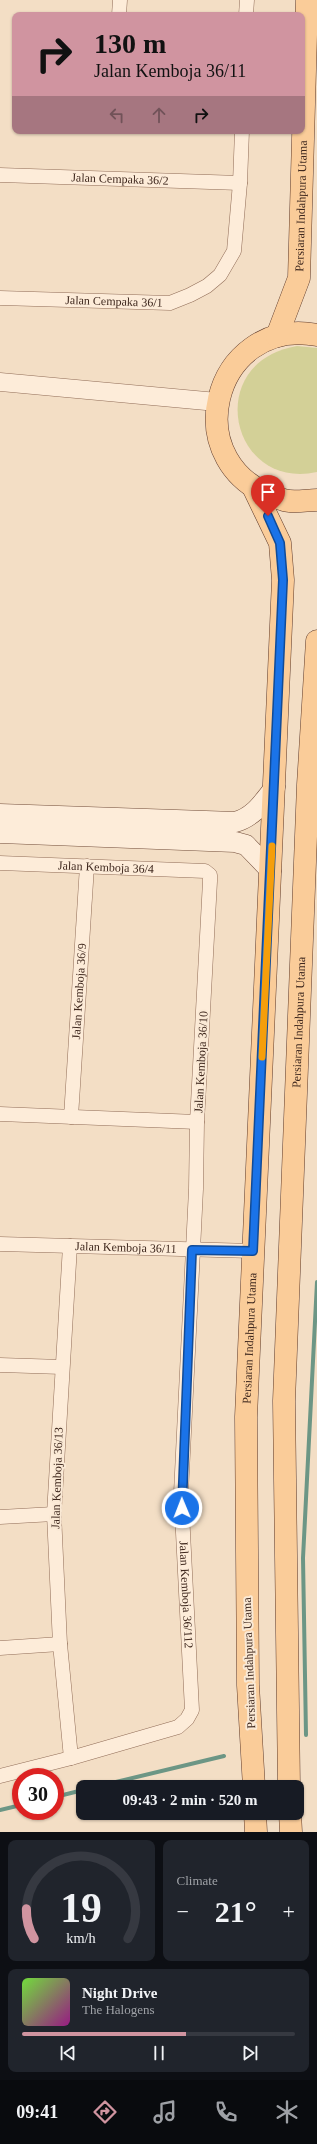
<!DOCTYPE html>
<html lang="en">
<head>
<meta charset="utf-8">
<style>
	:root { --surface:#171b24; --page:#20242c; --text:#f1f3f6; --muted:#9ea1a6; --line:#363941; --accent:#d094a0 }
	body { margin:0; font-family:Georgia,serif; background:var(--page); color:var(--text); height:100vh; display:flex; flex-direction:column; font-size:15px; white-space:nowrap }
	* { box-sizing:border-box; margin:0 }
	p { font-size:13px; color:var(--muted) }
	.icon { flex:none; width:22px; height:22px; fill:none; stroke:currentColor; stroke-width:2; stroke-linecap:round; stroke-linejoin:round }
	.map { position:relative; height:1832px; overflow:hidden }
	.details { display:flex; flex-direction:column; gap:8px; padding:8px; background:#0d0f14; flex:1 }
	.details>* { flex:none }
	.banner { position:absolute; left:12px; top:12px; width:293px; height:122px; border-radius:8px; box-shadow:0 1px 3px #0004; background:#d094a0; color:#111; overflow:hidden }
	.speed { position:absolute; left:12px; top:1768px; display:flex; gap:8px; font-size:20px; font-weight:700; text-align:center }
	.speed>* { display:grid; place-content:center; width:52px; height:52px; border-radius:50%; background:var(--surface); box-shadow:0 1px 3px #0004; line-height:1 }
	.speed .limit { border:6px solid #d22; background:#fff; color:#111 }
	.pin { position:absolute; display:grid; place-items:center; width:34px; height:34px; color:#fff; margin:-41px -17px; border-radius:50% 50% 50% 0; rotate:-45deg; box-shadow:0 0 4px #0007 }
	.pin .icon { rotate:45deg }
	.me { position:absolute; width:44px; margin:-22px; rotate:359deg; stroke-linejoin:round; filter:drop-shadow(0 0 3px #0008) }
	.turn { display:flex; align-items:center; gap:14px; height:84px; padding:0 16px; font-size:18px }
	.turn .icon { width:52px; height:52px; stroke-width:2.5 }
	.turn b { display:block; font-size:28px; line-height:34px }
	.lanes { display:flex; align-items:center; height:38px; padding:0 16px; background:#0003; justify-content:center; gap:20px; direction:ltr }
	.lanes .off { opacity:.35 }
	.big { font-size:30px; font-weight:800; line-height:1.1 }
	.details .widget { flex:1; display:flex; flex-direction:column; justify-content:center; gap:6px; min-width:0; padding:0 14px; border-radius:8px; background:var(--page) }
	.details .dial { align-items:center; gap:0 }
	.dial svg { height:104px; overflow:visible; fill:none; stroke:var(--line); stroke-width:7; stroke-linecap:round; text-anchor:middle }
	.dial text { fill:var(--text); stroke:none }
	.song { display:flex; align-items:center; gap:12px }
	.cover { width:48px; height:48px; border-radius:6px; background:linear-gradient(135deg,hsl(100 70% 55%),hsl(310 70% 35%)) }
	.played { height:4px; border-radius:2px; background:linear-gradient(90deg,var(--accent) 60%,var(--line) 60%) }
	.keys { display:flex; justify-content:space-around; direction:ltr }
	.heat { display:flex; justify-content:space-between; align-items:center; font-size:22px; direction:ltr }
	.details .tiles { flex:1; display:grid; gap:8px; grid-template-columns:1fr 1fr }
	.widget:last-child { grid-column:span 2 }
	.trip { position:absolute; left:76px; top:1780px; width:228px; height:40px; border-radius:8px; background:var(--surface); box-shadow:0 1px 3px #0004; font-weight:800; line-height:40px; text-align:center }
	.tab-bar { display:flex; height:64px; justify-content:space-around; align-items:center; background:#090b0e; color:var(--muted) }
	.tab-bar .icon { width:28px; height:28px }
	.tab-bar .current { color:var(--accent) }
	.tab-bar b { font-size:18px; color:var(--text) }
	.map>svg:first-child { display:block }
	.green { fill:#d3d097 }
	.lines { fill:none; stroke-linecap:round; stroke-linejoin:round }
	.stream { stroke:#6c9685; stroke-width:4 }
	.minor-casing { stroke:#916d58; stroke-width:15 }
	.tertiary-casing { stroke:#916d58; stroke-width:19 }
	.secondary-casing { stroke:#734e3b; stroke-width:21 }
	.primary-casing { stroke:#5f3b2c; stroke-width:23 }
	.minor { stroke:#fdecd9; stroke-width:14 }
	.tertiary { stroke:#fdecd9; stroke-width:18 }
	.secondary { stroke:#fdecd9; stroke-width:20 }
	.primary { stroke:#facc99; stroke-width:22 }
	.route-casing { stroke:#114b97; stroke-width:10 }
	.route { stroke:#1a73e8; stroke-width:7 }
	.slow { stroke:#f59e0b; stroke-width:7 }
	.labels { text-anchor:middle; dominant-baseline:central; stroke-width:4; stroke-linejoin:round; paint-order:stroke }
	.street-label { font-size:12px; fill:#3f281e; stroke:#fae9d5 }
</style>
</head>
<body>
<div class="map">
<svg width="317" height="1832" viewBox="0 0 317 1832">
	<rect width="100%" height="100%" fill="#f3dec5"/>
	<!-- green -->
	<path class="green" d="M297,346L317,348V472C230,491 202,362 297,346Z"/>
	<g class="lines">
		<!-- stream -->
		<path class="stream" d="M306,1735L303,1558L317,1282
			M95,1787L224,1756
			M55,1797L83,1790
			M0,1810L21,1805"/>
		<defs>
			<g id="minor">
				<path d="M119,15L120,0"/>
				<path d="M246,15L247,0"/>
				<path id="s1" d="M0,175L240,183"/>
				<path id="s2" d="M0,298L170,303L190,295L207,286L220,275L234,251L240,183L242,131"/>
				<path id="s3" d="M0,863L205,871L210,875V881L197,1122L196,1189L181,1493L192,1710L187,1719L178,1727L71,1758L0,1776"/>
				<path d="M0,1114L197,1122"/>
				<path id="s4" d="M71,1117L87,866"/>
				<path id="s5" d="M0,1244L253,1251"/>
				<path d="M70,1246L54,1514L60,1644L71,1758"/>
				<path d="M0,1365L62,1367"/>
				<path d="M0,1517L54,1514"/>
				<path d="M0,1648L60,1644"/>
			</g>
			<path id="tertiary" d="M0,382L217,402"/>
			<path id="secondary" d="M0,814L235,822C254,817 263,802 275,787
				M0,833L235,842L246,845L271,871"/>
			<g id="primary">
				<path d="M317,335C213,315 171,469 284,500C293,503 307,500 317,500"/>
				<path id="s6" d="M277,336L299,278L307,0"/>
				<path id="s7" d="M254,1787L248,1685L246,1417L283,580L280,543L254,489"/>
				<path id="s8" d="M289,1787L284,1401L308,785L317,641"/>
				<path d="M255,1813L256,1832"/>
				<path d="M290,1813L291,1832"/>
			</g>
		</defs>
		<!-- minor casing -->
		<use href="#minor" class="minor-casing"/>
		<!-- tertiary casing -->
		<use href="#tertiary" class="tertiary-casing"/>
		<!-- secondary casing -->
		<use href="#secondary" class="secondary-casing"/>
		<!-- primary casing -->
		<use href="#primary" class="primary-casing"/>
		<!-- minor -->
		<use href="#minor" class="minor"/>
		<!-- tertiary -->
		<use href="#tertiary" class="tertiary"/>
		<!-- secondary -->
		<use href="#secondary" class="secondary"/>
		<!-- primary -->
		<use href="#primary" class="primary"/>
	</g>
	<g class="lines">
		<defs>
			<path id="route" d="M182,1508L192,1250L253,1251L283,580L280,543L268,516"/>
		</defs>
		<!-- route casing -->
		<use href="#route" class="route-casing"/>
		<!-- route -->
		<use href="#route" class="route"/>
		<!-- slow -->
		<path class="slow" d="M262,1057L272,846"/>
	</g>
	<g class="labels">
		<!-- street labels -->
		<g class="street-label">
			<text stroke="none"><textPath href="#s1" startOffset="120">Jalan Cempaka 36/2</textPath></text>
			<text stroke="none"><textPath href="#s6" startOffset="134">Persiaran Indahpura Utama</textPath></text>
			<text stroke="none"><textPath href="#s2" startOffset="114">Jalan Cempaka 36/1</textPath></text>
			<text stroke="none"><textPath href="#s3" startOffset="106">Jalan Kemboja 36/4</textPath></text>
			<text stroke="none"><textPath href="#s4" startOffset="126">Jalan Kemboja 36/9</textPath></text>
			<text stroke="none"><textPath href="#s8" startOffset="765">Persiaran Indahpura Utama</textPath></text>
			<text transform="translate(201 1062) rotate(-87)">Jalan Kemboja 36/10</text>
			<text stroke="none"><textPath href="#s5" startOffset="126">Jalan Kemboja 36/11</textPath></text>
			<text stroke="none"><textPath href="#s7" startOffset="449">Persiaran Indahpura Utama</textPath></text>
			<text transform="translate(57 1478) rotate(-88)">Jalan Kemboja 36/13</text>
			<text stroke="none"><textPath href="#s3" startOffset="932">Jalan Kemboja 36/112</textPath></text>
			<text transform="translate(249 1663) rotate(-92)">Persiaran Indahpura Utama</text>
		</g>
	</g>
</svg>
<div class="speed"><div class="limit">30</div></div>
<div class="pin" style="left:268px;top:516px;background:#d93025"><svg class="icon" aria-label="arrive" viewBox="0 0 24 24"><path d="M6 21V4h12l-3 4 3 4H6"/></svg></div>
<svg class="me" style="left:182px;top:1508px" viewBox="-20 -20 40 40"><circle r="17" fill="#1a73e8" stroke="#fff" stroke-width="3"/><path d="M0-11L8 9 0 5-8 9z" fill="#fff"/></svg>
<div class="trip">09:43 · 2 min · 520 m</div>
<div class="banner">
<div class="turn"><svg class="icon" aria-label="right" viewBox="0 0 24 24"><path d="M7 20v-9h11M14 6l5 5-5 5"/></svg><div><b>130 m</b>Jalan Kemboja 36/11</div></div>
<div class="lanes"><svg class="icon off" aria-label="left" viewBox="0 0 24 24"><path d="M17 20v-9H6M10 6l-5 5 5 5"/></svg><svg class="icon off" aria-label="ahead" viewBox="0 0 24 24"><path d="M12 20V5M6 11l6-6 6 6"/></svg><svg class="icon" aria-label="right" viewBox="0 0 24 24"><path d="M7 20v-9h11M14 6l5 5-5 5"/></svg></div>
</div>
</div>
<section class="details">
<div class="tiles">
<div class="widget dial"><svg viewBox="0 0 100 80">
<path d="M14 69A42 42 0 1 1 86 69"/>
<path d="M14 69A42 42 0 0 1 8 46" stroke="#d094a0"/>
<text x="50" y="56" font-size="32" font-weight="700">19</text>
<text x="50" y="72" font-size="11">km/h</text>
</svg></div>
<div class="widget"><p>Climate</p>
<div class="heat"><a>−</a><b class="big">21°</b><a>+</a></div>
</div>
<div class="widget">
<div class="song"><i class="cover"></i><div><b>Night Drive</b><p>The Halogens</p></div></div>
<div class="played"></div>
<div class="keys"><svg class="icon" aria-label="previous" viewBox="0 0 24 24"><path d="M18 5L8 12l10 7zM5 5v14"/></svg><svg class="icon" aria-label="pause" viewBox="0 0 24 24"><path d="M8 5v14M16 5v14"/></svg><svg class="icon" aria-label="next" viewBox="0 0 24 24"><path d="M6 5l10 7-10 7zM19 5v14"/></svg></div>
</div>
</div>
</section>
<nav class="tab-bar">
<b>09:41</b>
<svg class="icon current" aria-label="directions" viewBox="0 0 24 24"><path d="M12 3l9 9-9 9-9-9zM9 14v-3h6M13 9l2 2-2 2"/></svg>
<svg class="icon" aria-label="music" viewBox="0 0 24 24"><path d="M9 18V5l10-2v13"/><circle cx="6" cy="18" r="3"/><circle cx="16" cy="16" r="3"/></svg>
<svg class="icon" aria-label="phone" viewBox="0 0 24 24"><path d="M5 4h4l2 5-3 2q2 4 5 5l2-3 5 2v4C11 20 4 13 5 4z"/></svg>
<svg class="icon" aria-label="climate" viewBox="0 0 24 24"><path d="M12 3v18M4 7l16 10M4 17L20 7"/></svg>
</nav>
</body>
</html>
